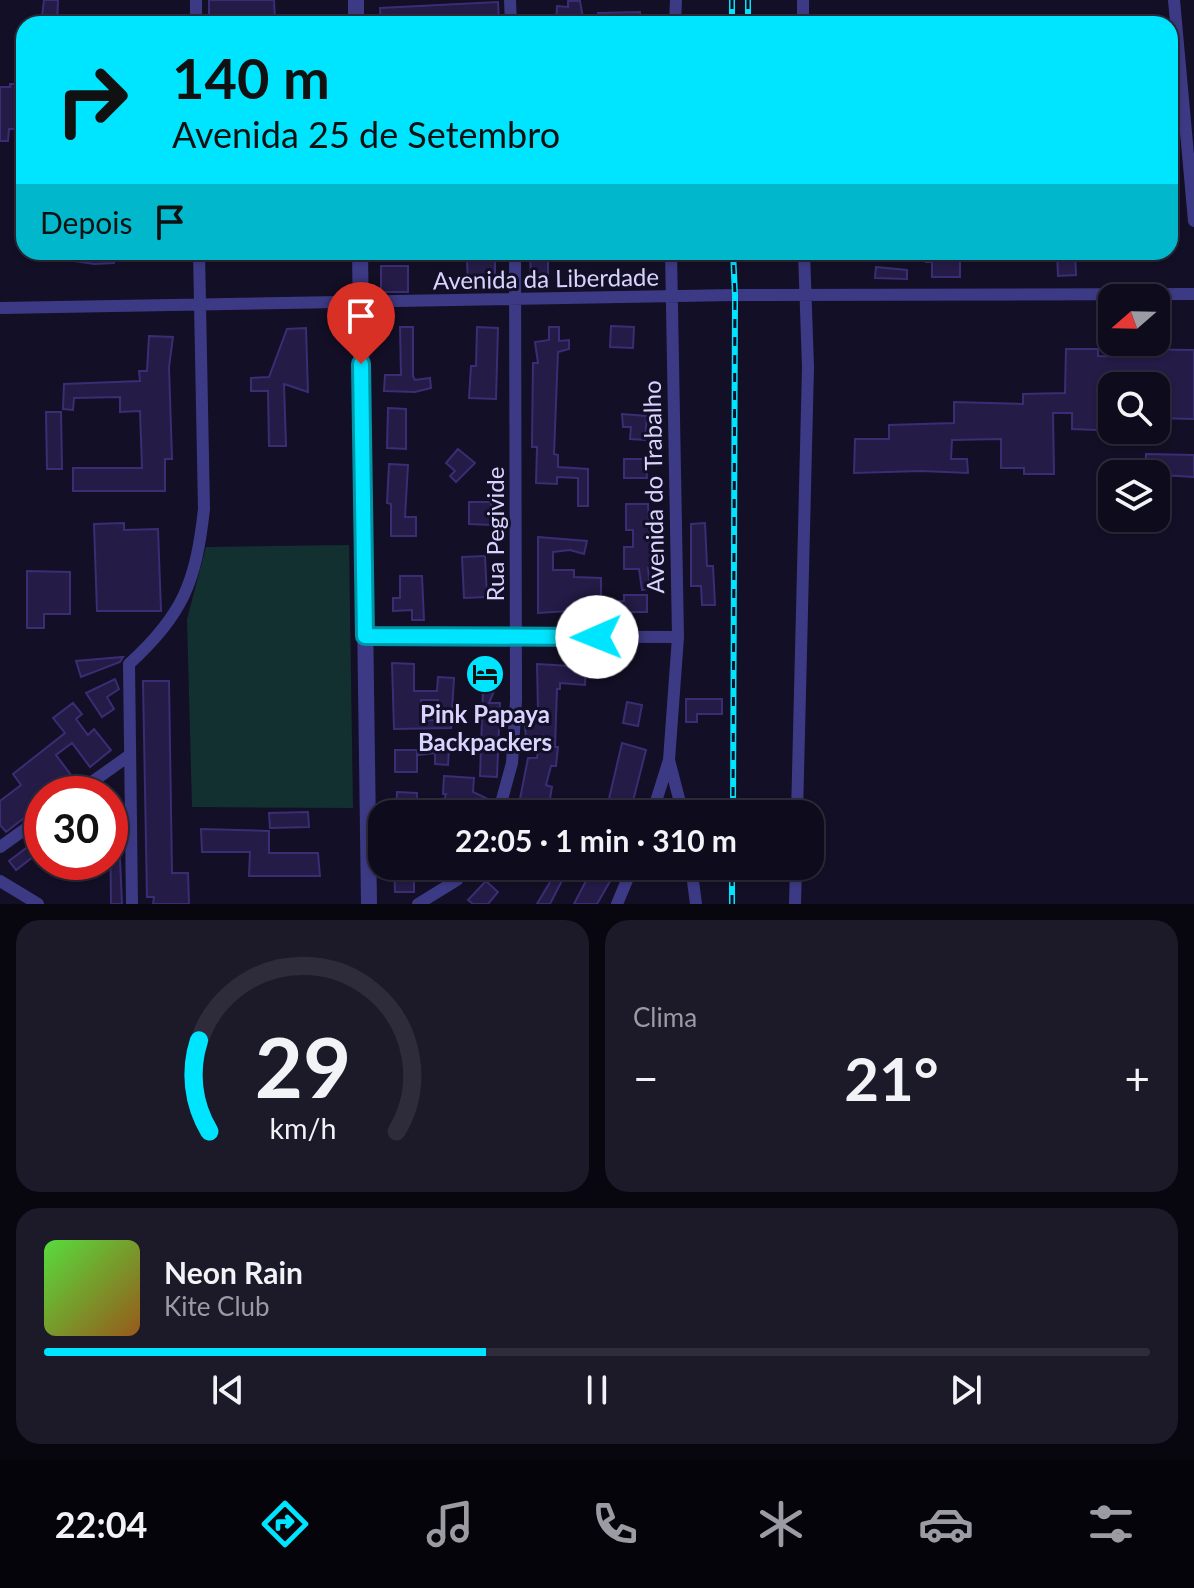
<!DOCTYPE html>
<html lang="pt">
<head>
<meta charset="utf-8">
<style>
	:root { --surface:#0e0b1c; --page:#1c1929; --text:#f1f3f6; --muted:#9b9ba3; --line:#2e2b3b; --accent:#00e5ff }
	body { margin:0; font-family:Lato,sans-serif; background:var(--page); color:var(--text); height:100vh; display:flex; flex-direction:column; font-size:30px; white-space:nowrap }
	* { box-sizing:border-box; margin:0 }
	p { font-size:26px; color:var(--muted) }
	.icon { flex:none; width:44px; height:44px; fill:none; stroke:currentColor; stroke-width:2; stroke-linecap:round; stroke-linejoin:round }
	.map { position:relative; height:904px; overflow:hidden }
	.sheet { display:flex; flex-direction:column; gap:16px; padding:16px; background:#08060f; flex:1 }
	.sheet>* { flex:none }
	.top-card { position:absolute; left:16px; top:16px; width:1162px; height:244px; border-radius:24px; box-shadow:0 2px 6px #0004,0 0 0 2px var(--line); background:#00e5ff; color:#111; overflow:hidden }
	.needle { width:52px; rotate:250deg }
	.tools { position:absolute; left:1098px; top:284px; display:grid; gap:16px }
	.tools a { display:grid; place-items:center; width:72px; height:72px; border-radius:16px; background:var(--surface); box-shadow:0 2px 6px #0004,0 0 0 2px var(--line); font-size:40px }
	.speed { position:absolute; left:24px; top:776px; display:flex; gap:16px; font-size:40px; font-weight:700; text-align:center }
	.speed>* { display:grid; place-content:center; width:104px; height:104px; border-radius:50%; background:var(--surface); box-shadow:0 2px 6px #0004,0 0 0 2px var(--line); line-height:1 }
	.speed .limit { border:12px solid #d22; background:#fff; color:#111 }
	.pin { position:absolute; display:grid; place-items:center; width:68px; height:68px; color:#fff; margin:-82px -34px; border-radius:50% 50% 50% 0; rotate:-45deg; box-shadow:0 0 8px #0007 }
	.pin .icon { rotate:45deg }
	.me { position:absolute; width:88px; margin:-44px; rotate:269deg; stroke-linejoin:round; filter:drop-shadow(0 0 6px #0008) }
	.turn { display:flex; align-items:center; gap:28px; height:168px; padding:0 24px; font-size:36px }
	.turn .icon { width:104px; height:104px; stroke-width:2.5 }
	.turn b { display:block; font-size:56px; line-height:68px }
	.then { display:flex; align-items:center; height:76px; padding:0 24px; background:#0003; gap:16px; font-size:30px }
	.big { font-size:60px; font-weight:700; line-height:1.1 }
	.sheet .widget { flex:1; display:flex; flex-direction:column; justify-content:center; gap:12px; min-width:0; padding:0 28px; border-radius:24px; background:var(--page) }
	.sheet .dial { align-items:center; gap:0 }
	.dial svg { height:208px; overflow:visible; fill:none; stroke:var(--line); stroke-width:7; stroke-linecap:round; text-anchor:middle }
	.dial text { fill:var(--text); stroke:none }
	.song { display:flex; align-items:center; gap:24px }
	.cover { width:96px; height:96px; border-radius:12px; background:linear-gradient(135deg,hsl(110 70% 55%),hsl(30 70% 35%)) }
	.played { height:8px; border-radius:4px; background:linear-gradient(90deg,var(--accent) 40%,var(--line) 40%) }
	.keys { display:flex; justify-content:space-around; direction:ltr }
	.heat { display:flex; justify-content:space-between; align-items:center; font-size:44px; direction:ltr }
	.sheet .tiles { flex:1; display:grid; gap:16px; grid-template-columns:1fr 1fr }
	.widget:last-child { grid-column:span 2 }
	.trip { position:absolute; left:368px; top:800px; width:456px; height:80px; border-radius:24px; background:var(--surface); box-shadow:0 2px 6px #0004,0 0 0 2px var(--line); font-weight:700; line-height:80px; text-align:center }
	.tabs { display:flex; height:128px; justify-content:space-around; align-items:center; background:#06040b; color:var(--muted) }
	.tabs .icon { width:56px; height:56px }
	.tabs .active { color:var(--accent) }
	.tabs b { font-size:36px; color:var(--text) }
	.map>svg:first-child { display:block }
	.green { fill:#12302f }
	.building { fill:#241b47; stroke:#3b2d73; stroke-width:2; fill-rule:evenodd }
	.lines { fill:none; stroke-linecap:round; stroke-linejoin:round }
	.minor { stroke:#3d3a85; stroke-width:12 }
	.tertiary { stroke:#3d3a85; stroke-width:16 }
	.rail-casing { stroke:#00e5ff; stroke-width:6 }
	.rail { stroke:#130f26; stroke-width:3; stroke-dasharray:9; stroke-linecap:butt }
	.route-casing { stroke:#0095a6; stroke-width:20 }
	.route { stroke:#00e5ff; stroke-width:14 }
	.labels { text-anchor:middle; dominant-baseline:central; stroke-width:6; stroke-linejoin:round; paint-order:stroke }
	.street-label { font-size:24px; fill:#d9d4ff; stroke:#130f26 }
	.poi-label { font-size:24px; font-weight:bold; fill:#d9d4ff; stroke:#130f26 }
</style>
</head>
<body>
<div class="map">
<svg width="1194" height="904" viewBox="0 0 1194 904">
	<rect width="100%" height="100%" fill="#130f26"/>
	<!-- green -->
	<path class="green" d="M349,545L353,808L192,807L187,619L206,547Z"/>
	<!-- building -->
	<path class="building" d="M44,0H58L57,24H41Z
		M209,0H274L275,21H271V24L209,21Z
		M568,1H580L584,24H556L557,6L568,7Z
		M498,2L499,24H413V18L395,19V24H381L380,8Z
		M640,12V24H599L598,13Z
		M10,84H24V129H9L8,141H0V87H10Z
		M60,252H114V263L94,264L68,260Z
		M530,252H548V280H531Z
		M926,252H960V277H932V262H926Z
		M1057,252H1075L1076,275L1058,276Z
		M495,260V282L468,283L467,261Z
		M381,266H408V292H381Z
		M876,267L907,270V279L875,278Z
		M611,326L634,327L633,348L610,347Z
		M400,327H413V376L415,380L430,378L431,388L415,392L384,391L385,375H401Z
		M477,327L498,328L496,399L469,398L471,366H476Z
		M549,327H559V341L569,340V349L558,352L554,454L558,455V467L588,469V506H578V478L557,477V484L536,483L537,447H532L533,363H538L535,342L549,340Z
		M306,328L308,392L284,384L286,446H269L268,391H251V378L269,377L287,329Z
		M149,336L173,337L169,367L172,459H165V491H73V468H142L140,411L120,412V397L74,398L73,410L63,409L64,384L140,381L139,371H147Z
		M1066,349H1098V356L1130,357V349L1194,350V419L1156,418V386H1112V417H1097V430L1072,429V413H1053L1054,474H1024V468H1001V439L952,440L951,459H967L968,473L921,471L854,473L855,439H889V425L954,423V402L1023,404V394L1065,393Z
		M388,408L406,409V449L387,448Z
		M46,412H61L62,469H47Z
		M622,414L647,416L645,440L630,439L631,427H623Z
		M458,449L475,463L456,482L450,476L455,471L446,463Z
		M1146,454L1194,455V477L1145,474Z
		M624,459H646L647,478H624Z
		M389,464L408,465L405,517H416V536H391V504L387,503Z
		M469,502H491V525L469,524Z
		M626,504H648L651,568H648L650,589L642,590L639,569H624V547H633V530H626Z
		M124,523V530L158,529L161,611H97L94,524Z
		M705,523L707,566H713L715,605H702L701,586H691V524Z
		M538,537L587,541L584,554L570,550L553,552V570H574V577L601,578V603L624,601V595H647V612H619L620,616L601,618V609L538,613Z
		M485,556L487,597L464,598L462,557Z
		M27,571L70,572V614H44V628H27Z
		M400,576H422L424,620H412V610L393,611V598H400Z
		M123,657L120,662L81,677L76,661Z
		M477,659H495L499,671L498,681L489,703H500L497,777L480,776L483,690H477Z
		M392,663L414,664V691H437L438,677L454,678L451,728L394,729ZM421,700H438L437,720L421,721Z
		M537,664L586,667L585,685L560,683V689H557L555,747H558L556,766H551L546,785L552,787L549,804L520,799L528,758H537L540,738L526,739L524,712L538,711Z
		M115,679L119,689L107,697L114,709L102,717L86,693Z
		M143,681H169L172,873H188L189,904H153L154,897H147Z
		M686,699H722V714H697V722H686Z
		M627,702L642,705L638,726L623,723Z
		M73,703L82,714L76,719L88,735L94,729L111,750L90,767L72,743L56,755L74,779L55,794H42V804L6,832L0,825V801L21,785L13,774L65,733L53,718Z
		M464,740L462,753L449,751L448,765L435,764V753L419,755L418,746Z
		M622,743L646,750L631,809L608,803Z
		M395,750H417V772H395Z
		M444,776L474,778L473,792L490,800L483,814H449L441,811L446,794H443Z
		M397,792L417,793L416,814H396Z
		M308,812L309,827L270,828L269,813Z
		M118,814L122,904H111L110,815Z
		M201,829L269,831V853H318L320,876H249L250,852H202Z
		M42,836V850L16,870L9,861Z
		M394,866H445L446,875L414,877V892H395Z
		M555,866H607L616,871L597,904H574L587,879L568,869L550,904H537L550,882L547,880Z
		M486,881L498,892L488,904H473L468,900Z"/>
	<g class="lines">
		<!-- minor -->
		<path class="minor" d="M196,0V24
			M510,0L511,24
			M803,0V24
			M1174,0L1194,221
			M675,24L676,0
			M0,308L735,295L1194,294
			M365,636L678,637
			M669,760L683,814
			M75,794L130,755
			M502,804L542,814
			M498,814L512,763L516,700L515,252
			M652,814L669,760L678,637L671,252
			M797,814L808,367L804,252
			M0,847L42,817
			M691,866L696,904
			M0,881L38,904
			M132,904L129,664C183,615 196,582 204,509L199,252
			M418,904L457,880L467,866
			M617,904L633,866
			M795,904L796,866"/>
		<!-- tertiary -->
		<path class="tertiary" d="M356,0V24
			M360,252L369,904"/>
		<defs>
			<path id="rail" d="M732,0V24
				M748,0V24
				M733,814L735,295L733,252
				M732,904V866"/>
		</defs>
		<!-- rail casing -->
		<use href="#rail" class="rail-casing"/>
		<!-- rail -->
		<use href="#rail" class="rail"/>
	</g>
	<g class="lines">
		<defs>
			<path id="route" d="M361,364L365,636L597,637"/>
		</defs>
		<!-- route casing -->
		<use href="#route" class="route-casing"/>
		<!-- route -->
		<use href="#route" class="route"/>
	</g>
	<!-- icons -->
	<defs>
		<symbol id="hotel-disc" viewBox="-11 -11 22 22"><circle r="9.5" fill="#00e5ff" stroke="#130f26"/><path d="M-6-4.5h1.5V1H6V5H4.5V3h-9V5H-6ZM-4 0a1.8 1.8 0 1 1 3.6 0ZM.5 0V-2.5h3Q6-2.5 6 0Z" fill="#111"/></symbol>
	</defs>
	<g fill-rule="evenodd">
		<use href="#hotel-disc" x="463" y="652" width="44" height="44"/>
	</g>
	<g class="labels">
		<!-- street labels -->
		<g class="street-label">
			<text transform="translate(546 278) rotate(-1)">Avenida da Liberdade</text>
			<text transform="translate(653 487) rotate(-91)">Avenida do Trabalho</text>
			<text transform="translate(494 534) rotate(-90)">Rua Pegivide</text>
		</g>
		<!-- poi labels -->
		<g class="poi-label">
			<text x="485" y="713">Pink Papaya<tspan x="485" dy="28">Backpackers</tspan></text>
		</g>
	</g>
</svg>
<div class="tools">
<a><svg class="needle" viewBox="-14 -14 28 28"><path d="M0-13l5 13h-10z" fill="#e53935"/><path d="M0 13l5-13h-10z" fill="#9b9ba3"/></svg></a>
<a><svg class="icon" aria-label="search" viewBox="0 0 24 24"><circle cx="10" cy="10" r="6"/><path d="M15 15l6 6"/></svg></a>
<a><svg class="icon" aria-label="layers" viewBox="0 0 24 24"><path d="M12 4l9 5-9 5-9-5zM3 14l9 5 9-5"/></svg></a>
</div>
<div class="speed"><div class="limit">30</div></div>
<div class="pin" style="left:361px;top:364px;background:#d93025"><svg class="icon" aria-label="arrive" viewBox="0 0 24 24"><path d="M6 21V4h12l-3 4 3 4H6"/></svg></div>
<svg class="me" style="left:597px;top:637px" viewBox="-20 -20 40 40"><circle r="19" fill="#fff"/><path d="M0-13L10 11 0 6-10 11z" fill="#00e5ff"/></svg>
<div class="trip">22:05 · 1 min · 310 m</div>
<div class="top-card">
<div class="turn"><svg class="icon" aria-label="right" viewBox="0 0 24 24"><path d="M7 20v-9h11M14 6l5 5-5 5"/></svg><div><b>140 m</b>Avenida 25 de Setembro</div></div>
<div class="then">Depois<svg class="icon" aria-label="arrive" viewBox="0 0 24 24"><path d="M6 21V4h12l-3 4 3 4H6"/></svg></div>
</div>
</div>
<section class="sheet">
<div class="tiles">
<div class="widget dial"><svg viewBox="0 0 100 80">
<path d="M14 69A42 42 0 1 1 86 69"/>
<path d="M14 69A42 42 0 0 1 10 34" stroke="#00e5ff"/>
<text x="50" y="56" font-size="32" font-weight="700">29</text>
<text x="50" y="72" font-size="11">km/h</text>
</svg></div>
<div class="widget"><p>Clima</p>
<div class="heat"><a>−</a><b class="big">21°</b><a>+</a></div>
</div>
<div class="widget">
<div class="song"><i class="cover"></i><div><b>Neon Rain</b><p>Kite Club</p></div></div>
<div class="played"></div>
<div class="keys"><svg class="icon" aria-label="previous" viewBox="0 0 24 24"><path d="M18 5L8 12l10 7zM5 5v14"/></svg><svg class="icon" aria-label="pause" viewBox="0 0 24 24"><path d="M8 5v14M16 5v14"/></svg><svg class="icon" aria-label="next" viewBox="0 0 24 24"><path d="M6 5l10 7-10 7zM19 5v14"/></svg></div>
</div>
</div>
</section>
<nav class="tabs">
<b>22:04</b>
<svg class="icon active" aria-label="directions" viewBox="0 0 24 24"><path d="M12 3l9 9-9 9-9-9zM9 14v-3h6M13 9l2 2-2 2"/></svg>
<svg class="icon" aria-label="music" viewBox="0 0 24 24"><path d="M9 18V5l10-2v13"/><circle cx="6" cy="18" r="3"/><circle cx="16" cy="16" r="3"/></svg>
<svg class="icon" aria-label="phone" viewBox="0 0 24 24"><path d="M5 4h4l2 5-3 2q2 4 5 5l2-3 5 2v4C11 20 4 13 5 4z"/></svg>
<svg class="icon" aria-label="climate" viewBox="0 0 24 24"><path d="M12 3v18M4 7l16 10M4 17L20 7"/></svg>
<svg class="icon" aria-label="car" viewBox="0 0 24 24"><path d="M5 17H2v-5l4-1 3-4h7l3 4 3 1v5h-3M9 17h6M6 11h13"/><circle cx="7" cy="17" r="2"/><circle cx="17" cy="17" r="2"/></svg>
<svg class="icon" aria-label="filters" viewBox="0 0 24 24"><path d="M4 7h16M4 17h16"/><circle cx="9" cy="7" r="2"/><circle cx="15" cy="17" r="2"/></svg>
</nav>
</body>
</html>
